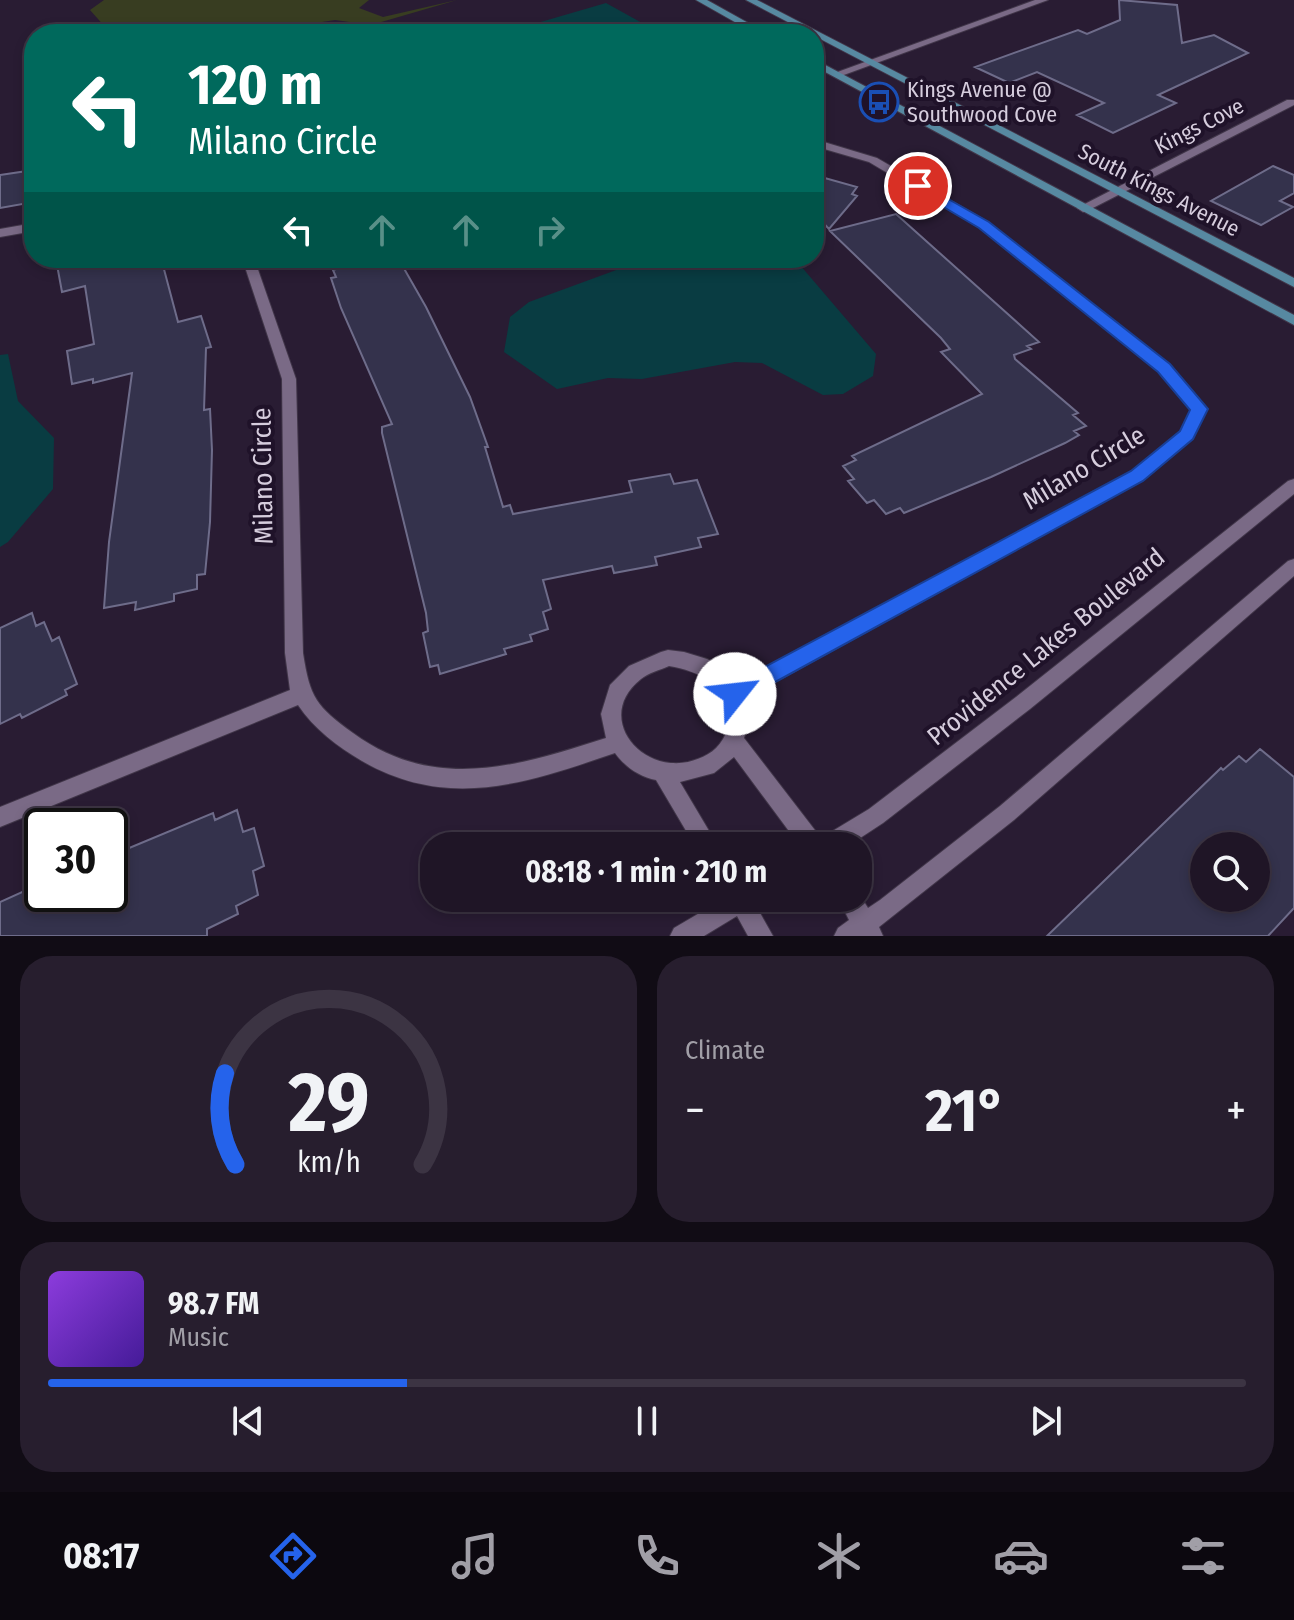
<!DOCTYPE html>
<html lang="en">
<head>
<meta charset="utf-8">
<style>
	:root { --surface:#1f1526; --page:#271e2e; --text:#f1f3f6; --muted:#a19fa7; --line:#3c3443; --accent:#2563eb }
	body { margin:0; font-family:"Fira Sans Condensed",sans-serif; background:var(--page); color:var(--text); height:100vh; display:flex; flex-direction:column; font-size:30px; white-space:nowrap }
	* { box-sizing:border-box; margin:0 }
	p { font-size:26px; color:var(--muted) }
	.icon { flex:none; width:44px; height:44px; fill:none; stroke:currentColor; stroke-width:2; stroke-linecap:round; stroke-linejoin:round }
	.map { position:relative; height:936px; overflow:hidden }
	.side { display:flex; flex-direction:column; gap:20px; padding:20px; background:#110c15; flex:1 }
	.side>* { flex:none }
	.hud { position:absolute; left:24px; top:24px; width:800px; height:244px; border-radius:32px; box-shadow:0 4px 12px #0003,0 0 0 2px var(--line); background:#00695c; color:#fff; overflow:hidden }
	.buttons { position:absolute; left:1190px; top:832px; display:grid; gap:16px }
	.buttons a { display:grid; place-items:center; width:80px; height:80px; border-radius:50%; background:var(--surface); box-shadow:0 4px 12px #0003,0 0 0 2px var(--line); font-size:40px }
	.speed { position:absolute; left:24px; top:808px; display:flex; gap:16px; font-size:40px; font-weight:700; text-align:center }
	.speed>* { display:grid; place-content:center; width:104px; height:104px; border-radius:50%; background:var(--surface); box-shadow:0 4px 12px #0003,0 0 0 2px var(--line); line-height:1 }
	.speed .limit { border:4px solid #111; border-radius:12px; background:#fff; color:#111 }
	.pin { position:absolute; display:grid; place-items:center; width:68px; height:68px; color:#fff; margin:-34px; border:4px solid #fff; border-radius:50%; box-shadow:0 2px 8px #0007 }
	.me { position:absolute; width:88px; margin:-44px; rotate:61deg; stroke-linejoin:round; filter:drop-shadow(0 0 6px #0008) }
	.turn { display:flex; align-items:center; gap:28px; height:168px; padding:0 32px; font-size:36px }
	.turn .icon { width:104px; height:104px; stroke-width:2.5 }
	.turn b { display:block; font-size:56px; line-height:68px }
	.lanes { display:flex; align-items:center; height:76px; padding:0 32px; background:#0003; justify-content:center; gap:40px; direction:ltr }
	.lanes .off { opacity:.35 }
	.big { font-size:60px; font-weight:700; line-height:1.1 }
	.side .tile { flex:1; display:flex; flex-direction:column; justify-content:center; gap:12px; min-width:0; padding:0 28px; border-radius:32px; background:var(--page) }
	.side .dial { align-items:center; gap:0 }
	.dial svg { height:208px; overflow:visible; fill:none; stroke:var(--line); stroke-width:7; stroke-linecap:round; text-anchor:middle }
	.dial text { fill:var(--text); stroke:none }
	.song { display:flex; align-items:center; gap:24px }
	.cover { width:96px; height:96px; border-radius:12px; background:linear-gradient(135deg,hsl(270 70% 55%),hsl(260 70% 35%)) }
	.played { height:8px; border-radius:4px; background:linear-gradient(90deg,var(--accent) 30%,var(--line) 30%) }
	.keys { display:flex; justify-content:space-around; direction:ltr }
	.heat { display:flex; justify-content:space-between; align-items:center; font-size:44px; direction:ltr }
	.side .tiles { flex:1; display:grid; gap:20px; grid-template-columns:1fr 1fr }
	.tile:last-child { grid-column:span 2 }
	.trip { position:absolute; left:420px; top:832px; width:452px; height:80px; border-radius:32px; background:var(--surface); box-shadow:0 4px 12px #0003,0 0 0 2px var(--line); font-weight:700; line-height:80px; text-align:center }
	.menu { display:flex; height:128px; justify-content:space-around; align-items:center; background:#0c080f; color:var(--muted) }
	.menu .icon { width:56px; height:56px }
	.menu .on { color:var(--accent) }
	.menu b { font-size:36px; color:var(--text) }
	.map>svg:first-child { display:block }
	.green { fill:#383d21 }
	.water { fill:#093c42 }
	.building { fill:#34324c; stroke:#6e6c8a; stroke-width:2; fill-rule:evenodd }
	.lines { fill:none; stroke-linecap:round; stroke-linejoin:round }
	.minor-casing { stroke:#413649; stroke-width:2 }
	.secondary-casing { stroke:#413649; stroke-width:2 }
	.minor { fill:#7a6a86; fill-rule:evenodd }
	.secondary { fill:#5789a1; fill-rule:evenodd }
	.route { fill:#2563eb; stroke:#184099; stroke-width:2 }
	.labels { text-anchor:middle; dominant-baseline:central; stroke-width:8; stroke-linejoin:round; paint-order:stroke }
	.far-poi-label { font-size:22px; fill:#d6cddd; stroke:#1f1229; text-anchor:start }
	.far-street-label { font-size:22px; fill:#d6cddd; stroke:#1f1229 }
	.street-label { font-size:26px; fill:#d6cddd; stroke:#1f1229 }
</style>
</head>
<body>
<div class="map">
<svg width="1294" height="936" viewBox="0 0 1294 936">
	<rect width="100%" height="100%" fill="#291c33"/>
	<!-- green -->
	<path class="green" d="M104,0H369L359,8L383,17L457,0L371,25L335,20L245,34H138L106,28L90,10Z"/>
	<!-- water -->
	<path class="water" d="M606,3L662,34H499Z
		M649,258H794L876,354L873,376L843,394L823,395L762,363L735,362L642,379L608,378L557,389L504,352L510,317L529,302Z
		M8,354L18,401L54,438L53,489L8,542L0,547V355Z"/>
	<!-- building -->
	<path class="building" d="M1119,0L1177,5L1182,43L1214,35L1248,53L1158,95L1176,103L1113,133L1077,115L1104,103L1037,72L1009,83L975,67L1078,30L1087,34L1120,20Z
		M1273,166L1294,175V193L1280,201L1293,207L1261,225L1211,201Z
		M34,170V202L0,208V175Z
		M814,175L857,187L852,194L857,196L829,229L814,213Z
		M896,214L1039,342L1027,346L1031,349L1014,355L1015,359L1078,413L1073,415L1086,426L1074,431L1079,435L1065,443L991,477L904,513L900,508L886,514L874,500L867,503L848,481L854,479L843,466L856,460L852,456L982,394L941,352L950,349L941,338L830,231Z
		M80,258H161L178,322L201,316L211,347L206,348L204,410L210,409L212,450L210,522L205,574L197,575V589L174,594V601L135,610L136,602L104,608L109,542L132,373L93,383V379L72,384L67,351L94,344L85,286L62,292L57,265Z
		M346,258H398L426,307L470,397L488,447H485L503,507L510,505L513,514L632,492L629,481L670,474L674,484L697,480L718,534L698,538L701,547L655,557L657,565L614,573L612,566L543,580L551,609L543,612L548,629L530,635L532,641L504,649L506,654L440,674L438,665L430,667L423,633L428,631L426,613L382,433V427L392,424L341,308L331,278L336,277L333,270L349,265Z
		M32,613L36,626L44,622L52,641L59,637L77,684L65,690L67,695L22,718L20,714L0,724V628Z
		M1260,749L1294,777V908L1268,936H1047L1221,768L1223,770L1239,756L1246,762ZM1204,846H1256V898H1204Z
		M237,810L243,832L254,828L264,866L253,871L258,895L236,906L238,914L207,929V936H0V902L42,883V894H110V856L213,813L215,820Z"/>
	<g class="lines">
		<defs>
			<path id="minor" d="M1035,0H1048L841,76L832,74Z
				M1287,100H1294V105L1087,211L1083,212L1077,208Z
				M814,139L877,158L988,222L1169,365L1207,409L1192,439L1143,480L746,698C751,712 749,724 744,738L821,838L869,809L1016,697L1288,481L1294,479V494L1030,709L883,823L848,846H800L734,757L714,773L680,782L718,846H695L656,780C640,777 625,767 615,753C527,783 449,811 362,761C338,747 314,729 298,705L0,827V807L290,690L285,653L282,379L242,258H254L296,379L303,653C310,698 316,706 353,733C435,793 518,766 606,738L601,714L610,685L629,666L661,652L668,650L684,652L707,659L721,666L738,683L1131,472L1181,432L1191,410L1159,371L980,228L869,162L814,146ZM669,666C706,672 748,696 723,739C715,753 702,758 688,762C637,772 595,715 641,679C648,673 660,670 669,666Z
				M34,223V231L0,237V229Z
				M1294,559V576L1014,820L879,927L883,936H834L838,928L849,920L838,898H858V892L868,908L880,900L1000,806L1288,561Z
				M725,898H757L755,904L773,936H748L737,916L704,936H670L674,928Z"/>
			<path id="secondary" d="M696,0H707L768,34H756Z
				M746,0H757L1294,278V287Z
				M814,59L1294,315V325L814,66Z"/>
		</defs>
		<!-- minor casing -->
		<use href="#minor" class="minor-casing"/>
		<!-- secondary casing -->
		<use href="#secondary" class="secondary-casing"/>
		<!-- minor -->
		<use href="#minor" class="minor"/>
		<!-- secondary -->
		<use href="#secondary" class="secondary"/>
	</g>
	<!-- route -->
	<path class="route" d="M918,182L989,222L1170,364L1208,409L1193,439L1143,481L735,704L727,701L724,694L727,687L1131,471L1180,431L1190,410L1158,372L979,228L913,189V183Z"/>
	<!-- icons -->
	<defs>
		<symbol id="bus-ring" viewBox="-11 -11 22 22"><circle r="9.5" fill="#1f1229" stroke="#1a4fb4" stroke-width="1.5"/><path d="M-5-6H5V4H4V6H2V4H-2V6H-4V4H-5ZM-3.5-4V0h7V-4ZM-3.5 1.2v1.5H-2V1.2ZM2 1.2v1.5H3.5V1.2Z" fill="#1a4fb4"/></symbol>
	</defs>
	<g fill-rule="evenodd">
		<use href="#bus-ring" x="857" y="80" width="44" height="44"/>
	</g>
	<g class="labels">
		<!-- far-poi labels -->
		<g class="far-poi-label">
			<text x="907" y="89">Kings Avenue @<tspan x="907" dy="25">Southwood Cove</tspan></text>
		</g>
		<!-- far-street labels -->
		<g class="far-street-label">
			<text transform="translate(1199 126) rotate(-27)">Kings Cove</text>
			<text transform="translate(1159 190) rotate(27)">South Kings Avenue</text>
		</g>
		<!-- street labels -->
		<g class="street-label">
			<text transform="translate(1084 468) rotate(-31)">Milano Circle</text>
			<text transform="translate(263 476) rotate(-91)">Milano Circle</text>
			<text transform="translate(1046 647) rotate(-39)">Providence Lakes Boulevard</text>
		</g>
	</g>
</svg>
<div class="buttons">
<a><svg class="icon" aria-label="search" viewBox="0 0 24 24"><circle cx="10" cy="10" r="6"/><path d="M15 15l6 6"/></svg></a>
</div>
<div class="speed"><div class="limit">30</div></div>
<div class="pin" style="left:918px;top:186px;background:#d93025"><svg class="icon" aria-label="arrive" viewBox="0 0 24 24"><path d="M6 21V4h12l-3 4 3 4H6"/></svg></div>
<svg class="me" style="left:735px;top:694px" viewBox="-20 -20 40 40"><circle r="19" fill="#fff"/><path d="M0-13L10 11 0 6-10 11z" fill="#2563eb"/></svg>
<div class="trip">08:18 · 1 min · 210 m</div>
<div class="hud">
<div class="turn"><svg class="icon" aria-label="left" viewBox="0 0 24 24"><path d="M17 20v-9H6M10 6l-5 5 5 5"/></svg><div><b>120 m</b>Milano Circle</div></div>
<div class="lanes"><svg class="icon" aria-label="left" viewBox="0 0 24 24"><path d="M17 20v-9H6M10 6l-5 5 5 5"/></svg><svg class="icon off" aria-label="ahead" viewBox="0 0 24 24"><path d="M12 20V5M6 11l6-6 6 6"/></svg><svg class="icon off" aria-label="ahead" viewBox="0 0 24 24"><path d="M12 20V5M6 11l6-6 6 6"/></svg><svg class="icon off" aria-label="right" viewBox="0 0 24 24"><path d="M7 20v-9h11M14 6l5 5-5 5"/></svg></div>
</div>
</div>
<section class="side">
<div class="tiles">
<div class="tile dial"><svg viewBox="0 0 100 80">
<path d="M14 69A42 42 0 1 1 86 69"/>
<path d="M14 69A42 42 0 0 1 10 34" stroke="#2563eb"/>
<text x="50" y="56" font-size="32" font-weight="700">29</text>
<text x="50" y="72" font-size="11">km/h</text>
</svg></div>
<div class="tile"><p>Climate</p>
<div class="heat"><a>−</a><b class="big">21°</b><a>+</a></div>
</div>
<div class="tile">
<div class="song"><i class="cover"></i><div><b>98.7 FM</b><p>Music</p></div></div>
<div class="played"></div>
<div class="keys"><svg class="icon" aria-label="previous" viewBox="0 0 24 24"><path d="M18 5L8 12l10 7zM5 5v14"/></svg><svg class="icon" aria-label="pause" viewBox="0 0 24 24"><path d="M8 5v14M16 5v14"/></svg><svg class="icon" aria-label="next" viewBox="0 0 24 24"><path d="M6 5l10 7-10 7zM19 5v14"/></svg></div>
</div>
</div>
</section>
<nav class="menu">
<b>08:17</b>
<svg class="icon on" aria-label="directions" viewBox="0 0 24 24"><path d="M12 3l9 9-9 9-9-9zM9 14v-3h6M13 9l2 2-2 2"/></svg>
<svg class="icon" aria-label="music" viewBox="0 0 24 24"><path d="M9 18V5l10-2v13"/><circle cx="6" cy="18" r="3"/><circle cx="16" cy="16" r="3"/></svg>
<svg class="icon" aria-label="phone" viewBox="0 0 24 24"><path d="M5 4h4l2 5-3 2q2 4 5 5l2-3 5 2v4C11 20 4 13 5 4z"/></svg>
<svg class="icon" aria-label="climate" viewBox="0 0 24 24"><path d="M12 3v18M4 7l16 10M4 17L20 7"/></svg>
<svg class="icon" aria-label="car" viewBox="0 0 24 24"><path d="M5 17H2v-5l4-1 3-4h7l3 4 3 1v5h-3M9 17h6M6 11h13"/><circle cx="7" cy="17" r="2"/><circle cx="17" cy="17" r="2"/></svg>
<svg class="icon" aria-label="filters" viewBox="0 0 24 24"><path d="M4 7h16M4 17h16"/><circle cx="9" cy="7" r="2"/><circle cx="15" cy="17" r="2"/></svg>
</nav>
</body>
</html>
